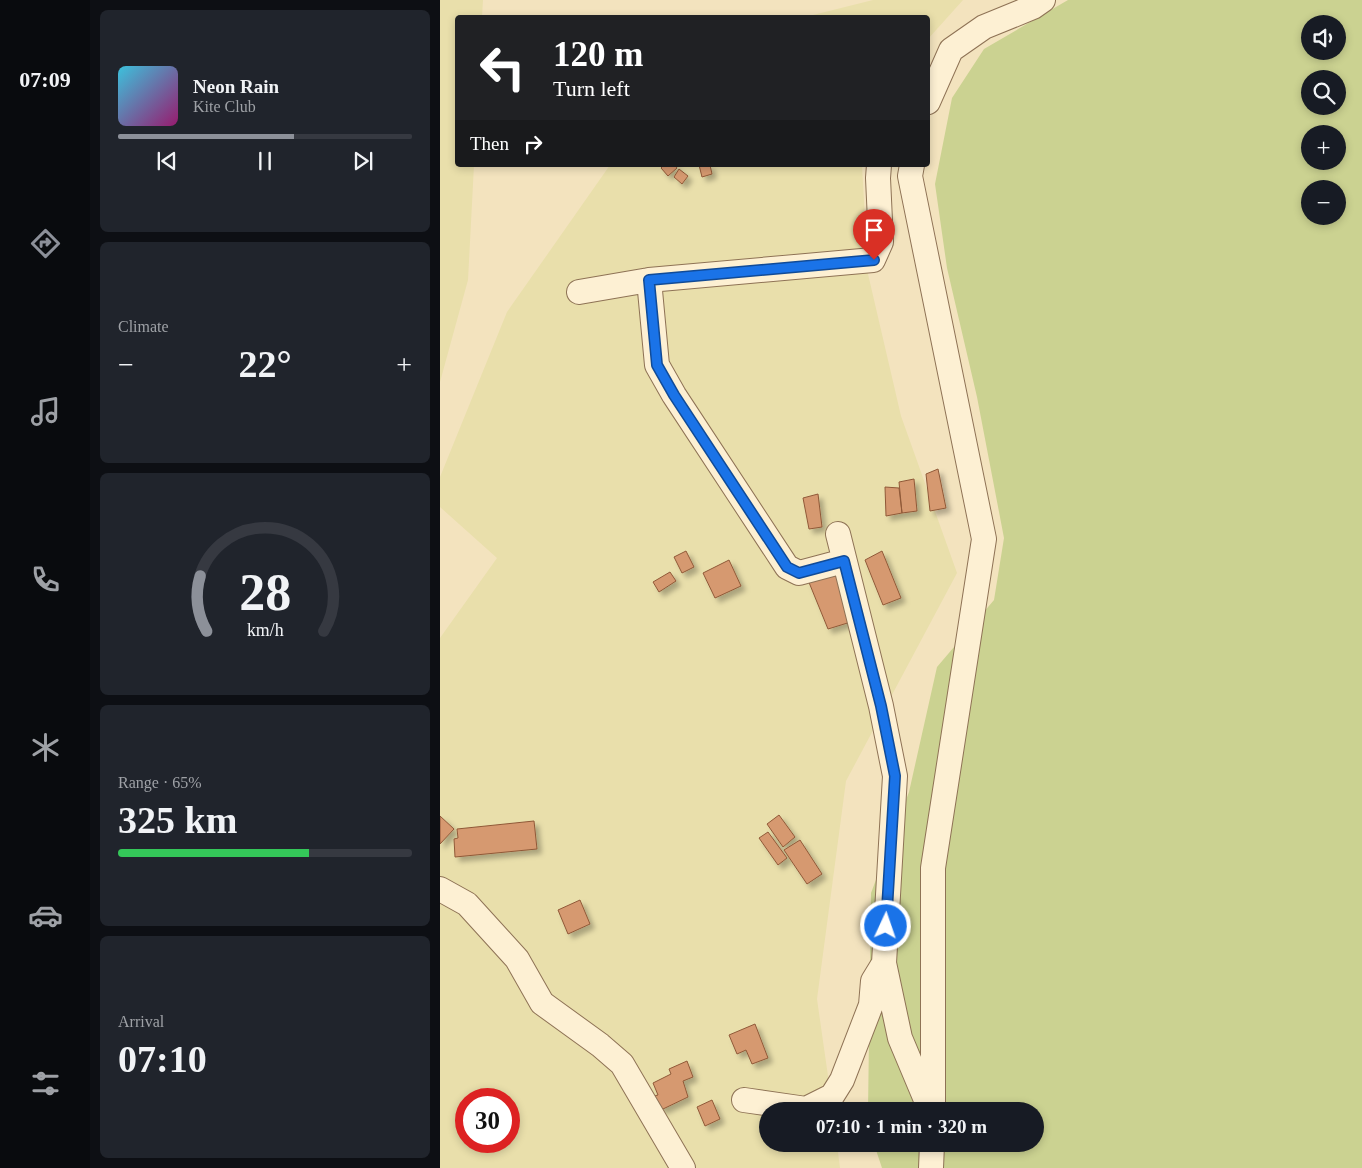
<!DOCTYPE html>
<html lang="en">
<head>
<meta charset="utf-8">
<style>
	:root { --surface:#171b24; --page:#20242c; --text:#f1f3f6; --muted:#9ea1a6; --line:#363941; --accent:#8c9099 }
	body { margin:0; font-family:Georgia,serif; background:var(--page); color:var(--text); height:100vh; display:flex; flex-direction:column; font-size:19px; white-space:nowrap }
	* { box-sizing:border-box; margin:0 }
	p { font-size:16px; color:var(--muted) }
	.icon { flex:none; width:28px; height:28px; fill:none; stroke:currentColor; stroke-width:2; stroke-linecap:round; stroke-linejoin:round }
	.map { position:relative; flex:1; overflow:hidden }
	.drawer { display:flex; flex-direction:column; gap:10px; padding:10px; background:#0d0f14; width:350px }
	.drawer>* { flex:none }
	.hud { position:absolute; left:15px; top:15px; width:475px; height:152px; border-radius:5px; box-shadow:0 2px 8px #0003; background:#202124; color:#fff; overflow:hidden }
	.fabs { position:absolute; left:861px; top:15px; display:grid; gap:10px }
	.fabs a { display:grid; place-items:center; width:45px; height:45px; border-radius:50%; background:var(--surface); box-shadow:0 2px 8px #0003; font-size:25px }
	.speed { position:absolute; left:15px; top:1088px; display:flex; gap:10px; font-size:25px; font-weight:700; text-align:center }
	.speed>* { display:grid; place-content:center; width:65px; height:65px; border-radius:50%; background:var(--surface); box-shadow:0 2px 8px #0003; line-height:1 }
	.speed .limit { border:8px solid #d22; background:#fff; color:#111 }
	.pin { position:absolute; display:grid; place-items:center; width:42px; height:42px; color:#fff; margin:-51px -21px; border-radius:50% 50% 50% 0; rotate:-45deg; box-shadow:0 0 5px #0007 }
	.pin .icon { rotate:45deg }
	.me { position:absolute; width:55px; margin:-28px; rotate:3deg; stroke-linejoin:round; filter:drop-shadow(0 0 4px #0008) }
	.turn { display:flex; align-items:center; gap:18px; height:105px; padding:0 15px; font-size:22px }
	.turn .icon { width:65px; height:65px; stroke-width:2.5 }
	.turn b { display:block; font-size:35px; line-height:42px }
	.then { display:flex; align-items:center; height:48px; padding:0 15px; background:#0003; gap:10px; font-size:19px }
	.big { font-size:38px; font-weight:600; line-height:1.1 }
	.drawer .widget { flex:1; display:flex; flex-direction:column; justify-content:center; gap:8px; min-width:0; padding:0 18px; border-radius:8px; background:var(--page) }
	.drawer .dial { align-items:center; gap:0 }
	.dial svg { height:130px; overflow:visible; fill:none; stroke:var(--line); stroke-width:7; stroke-linecap:round; text-anchor:middle }
	.dial text { fill:var(--text); stroke:none }
	.song { display:flex; align-items:center; gap:15px }
	.cover { width:60px; height:60px; border-radius:8px; background:linear-gradient(135deg,hsl(190 70% 55%),hsl(320 70% 35%)) }
	.played { height:5px; border-radius:2px; background:linear-gradient(90deg,var(--accent) 60%,var(--line) 60%) }
	.keys { display:flex; justify-content:space-around; direction:ltr }
	.heat { display:flex; justify-content:space-between; align-items:center; font-size:28px; direction:ltr }
	.charge { height:8px; border-radius:4px; background:linear-gradient(90deg,#34c759 65%,var(--line) 0) }
	.trip { position:absolute; left:319px; top:1102px; width:285px; height:50px; border-radius:25px; background:var(--surface); box-shadow:0 2px 8px #0003; font-weight:600; line-height:50px; text-align:center }
	main { display:flex; flex:1; min-height:0 }
	.dock { display:flex; flex-direction:column; width:90px; justify-content:space-around; align-items:center; background:#090b0e; color:var(--muted) }
	.dock .icon { width:35px; height:35px }
	.dock .active { color:var(--accent) }
	.dock b { font-size:22px; color:var(--text) }
	.map>svg:first-child { display:block }
	.farmland { fill:#e9dfab; fill-rule:evenodd }
	.green { fill:#cbd291; fill-rule:evenodd }
	.building { fill:#d69970; stroke:#905938; filter:url(#shadow) }
	.lines { fill:none; stroke-linecap:round; stroke-linejoin:round }
	.street-casing { stroke:#8e7255; stroke-width:26 }
	.street { stroke:#fdf0d3; stroke-width:24 }
	.route-casing { stroke:#114b97; stroke-width:12 }
	.route { stroke:#1a73e8; stroke-width:9 }
</style>
</head>
<body>
<main>
<nav class="dock">
<b>07:09</b>
<svg class="icon active" aria-label="directions" viewBox="0 0 24 24"><path d="M12 3l9 9-9 9-9-9zM9 14v-3h6M13 9l2 2-2 2"/></svg>
<svg class="icon" aria-label="music" viewBox="0 0 24 24"><path d="M9 18V5l10-2v13"/><circle cx="6" cy="18" r="3"/><circle cx="16" cy="16" r="3"/></svg>
<svg class="icon" aria-label="phone" viewBox="0 0 24 24"><path d="M5 4h4l2 5-3 2q2 4 5 5l2-3 5 2v4C11 20 4 13 5 4z"/></svg>
<svg class="icon" aria-label="climate" viewBox="0 0 24 24"><path d="M12 3v18M4 7l16 10M4 17L20 7"/></svg>
<svg class="icon" aria-label="car" viewBox="0 0 24 24"><path d="M5 17H2v-5l4-1 3-4h7l3 4 3 1v5h-3M9 17h6M6 11h13"/><circle cx="7" cy="17" r="2"/><circle cx="17" cy="17" r="2"/></svg>
<svg class="icon" aria-label="filters" viewBox="0 0 24 24"><path d="M4 7h16M4 17h16"/><circle cx="9" cy="7" r="2"/><circle cx="15" cy="17" r="2"/></svg>
</nav>
<section class="drawer">
<div class="widget">
<div class="song"><i class="cover"></i><div><b>Neon Rain</b><p>Kite Club</p></div></div>
<div class="played"></div>
<div class="keys"><svg class="icon" aria-label="previous" viewBox="0 0 24 24"><path d="M18 5L8 12l10 7zM5 5v14"/></svg><svg class="icon" aria-label="pause" viewBox="0 0 24 24"><path d="M8 5v14M16 5v14"/></svg><svg class="icon" aria-label="next" viewBox="0 0 24 24"><path d="M6 5l10 7-10 7zM19 5v14"/></svg></div>
</div>
<div class="widget"><p>Climate</p>
<div class="heat"><a>−</a><b class="big">22°</b><a>+</a></div>
</div>
<div class="widget dial"><svg viewBox="0 0 100 80">
<path d="M14 69A42 42 0 1 1 86 69"/>
<path d="M14 69A42 42 0 0 1 10 35" stroke="#8c9099"/>
<text x="50" y="56" font-size="32" font-weight="700">28</text>
<text x="50" y="72" font-size="11">km/h</text>
</svg></div>
<div class="widget"><p>Range · 65%</p><b class="big">325 km</b><div class="charge"></div></div>
<div class="widget"><p>Arrival</p><b class="big">07:10</b></div>
</section>
<div class="map">
<svg width="922" height="1168" viewBox="0 0 922 1168">
	<defs>
		<filter id="shadow"><feDropShadow dx="4.5" dy="4.5" stdDeviation="2.5" flood-color="#0004"/></filter>
	</defs>
	<rect width="100%" height="100%" fill="#f3e3be"/>
	<!-- farmland -->
	<path class="farmland" d="M0,0H43L42,17L18,18V165H34L28,280L0,382Z
		M433,0H523L488,39V18L365,17Z
		M170,165H422L428,274L461,416L517,573L406,781L377,999L393,1111H328V1144H397L400,1168H0V638L57,558L0,507V477L67,312ZM26,1099H69V1141H26Z"/>
	<!-- green -->
	<path class="green" d="M628,0H922V1168H442L434,1144H595V1111H428L431,893L469,792L497,667L554,600L564,538L537,397L507,268L495,184L512,98L544,49ZM870,24H898V51H870ZM870,79H898V106H870ZM870,134H898V161H870ZM870,189H898V216H870Z"/>
	<!-- building -->
	<path class="building" d="M224,165H235L237,168L228,176L221,168Z
		M259,165H270L272,174L262,177Z
		M239,169L248,176L242,184L234,177Z
		M498,469L506,508L490,511L486,474Z
		M474,479L477,511L462,513L459,482Z
		M445,487L459,488L462,513L446,516Z
		M378,494L382,527L369,529L363,498Z
		M246,551L254,567L242,573L234,557Z
		M442,551L461,598L443,605L425,560Z
		M289,560L301,586L275,598L263,573Z
		M398,569L414,621L388,629L368,580Z
		M230,572L236,581L219,592L213,582Z
		M339,815L355,837L343,847L327,824Z
		M0,816L14,829L0,844Z
		M94,821L97,849L15,857L14,839L18,838L17,829Z
		M328,832L347,858L338,865L319,838Z
		M360,840L382,874L367,884L344,850Z
		M140,900L150,924L128,934L118,910Z
		M315,1024L328,1058L312,1064L306,1050L297,1054L289,1035Z
		M247,1061L253,1077L243,1081L248,1097L223,1109L219,1108L214,1096L218,1095L213,1083L231,1074L229,1069Z
		M272,1100L280,1119L265,1126L257,1107Z"/>
	<g class="lines">
		<defs>
			<path id="street" d="M488,102L511,50L544,27L593,7L603,0
				M472,165L470,176L544,539L493,868V1111
				M209,280L217,365L234,395L347,567L359,573L404,561
				M139,292L209,280L433,260L441,242L438,178L439,165
				M398,534L441,706L455,776L444,963L460,1038L489,1107
				M0,889L27,904L77,959L102,1003L160,1045L182,1064L243,1168
				M304,1100L366,1109L392,1096L402,1080L431,1005L433,981L444,963
				M491,1168L492,1144"/>
		</defs>
		<!-- street casing -->
		<use href="#street" class="street-casing"/>
		<!-- street -->
		<use href="#street" class="street"/>
	</g>
	<g class="lines">
		<defs>
			<path id="route" d="M434,260L209,280L217,365L234,395L347,567L359,573L404,561L441,706L455,776L446,926"/>
		</defs>
		<!-- route casing -->
		<use href="#route" class="route-casing"/>
		<!-- route -->
		<use href="#route" class="route"/>
	</g>
</svg>
<div class="fabs">
<a><svg class="icon" aria-label="sound" viewBox="0 0 24 24"><path d="M4 9h4l5-4v14l-5-4H4zM17 9q2 3 0 6"/></svg></a>
<a><svg class="icon" aria-label="search" viewBox="0 0 24 24"><circle cx="10" cy="10" r="6"/><path d="M15 15l6 6"/></svg></a>
<a>+</a>
<a>−</a>
</div>
<div class="speed"><div class="limit">30</div></div>
<div class="pin" style="left:434px;top:260px;background:#d93025"><svg class="icon" aria-label="arrive" viewBox="0 0 24 24"><path d="M6 21V4h12l-3 4 3 4H6"/></svg></div>
<svg class="me" style="left:446px;top:926px" viewBox="-20 -20 40 40"><circle r="17" fill="#1a73e8" stroke="#fff" stroke-width="3"/><path d="M0-11L8 9 0 5-8 9z" fill="#fff"/></svg>
<div class="trip">07:10 · 1 min · 320 m</div>
<div class="hud">
<div class="turn"><svg class="icon" aria-label="left" viewBox="0 0 24 24"><path d="M17 20v-9H6M10 6l-5 5 5 5"/></svg><div><b>120 m</b>Turn left</div></div>
<div class="then">Then<svg class="icon" aria-label="right" viewBox="0 0 24 24"><path d="M7 20v-9h11M14 6l5 5-5 5"/></svg></div>
</div>
</div>
</main>
</body>
</html>
